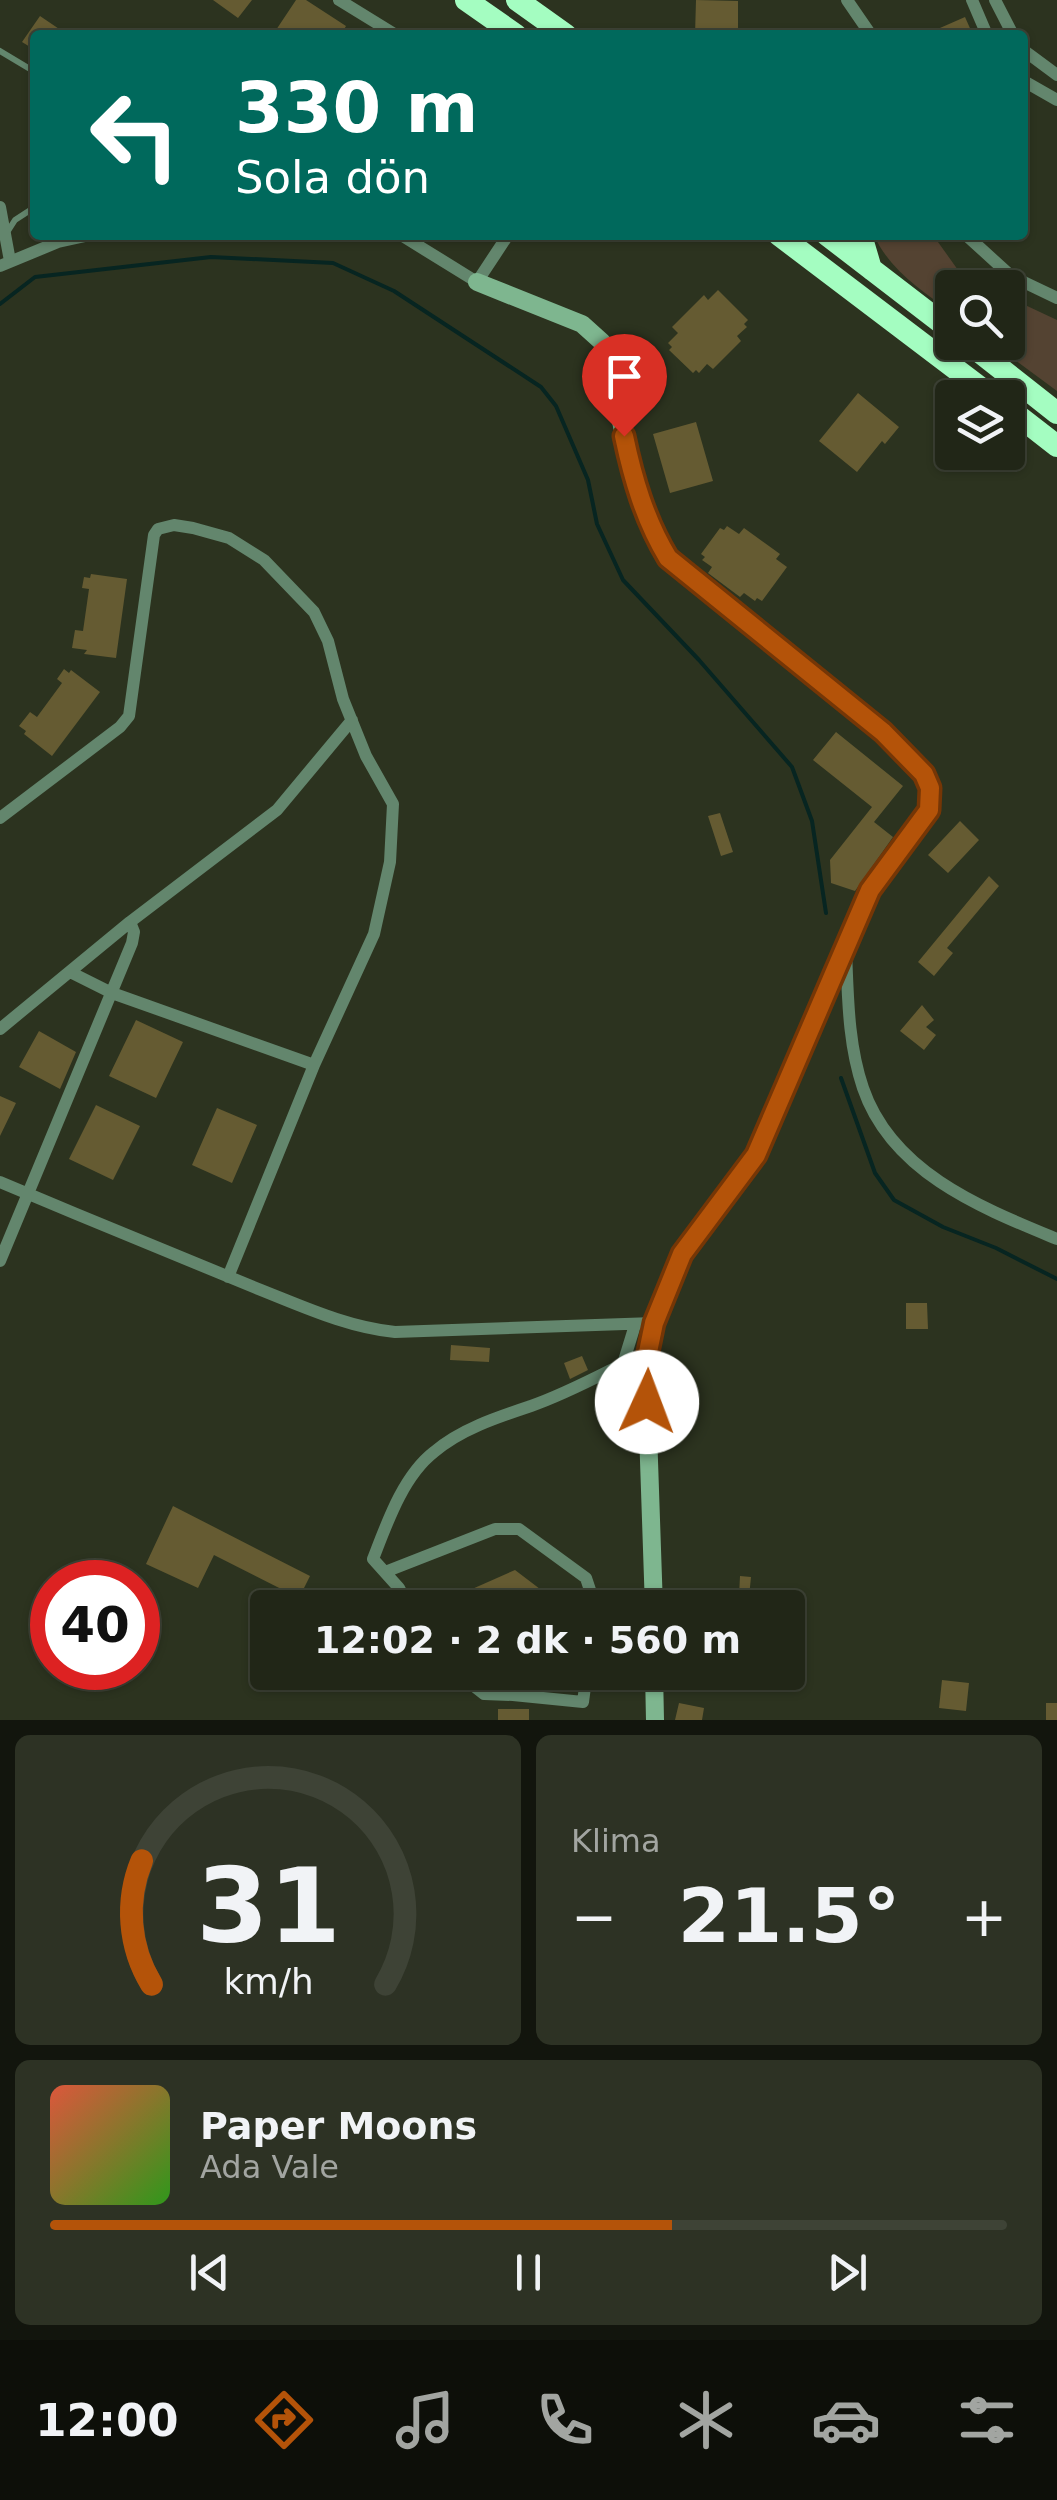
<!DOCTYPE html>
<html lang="tr">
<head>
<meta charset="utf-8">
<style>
	:root { --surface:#212617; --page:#2d3224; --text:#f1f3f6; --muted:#a2a5a1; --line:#3e4336; --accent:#b45309 }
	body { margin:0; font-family:"DejaVu Sans",sans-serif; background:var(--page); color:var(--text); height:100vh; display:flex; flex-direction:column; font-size:38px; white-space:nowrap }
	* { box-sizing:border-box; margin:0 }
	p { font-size:32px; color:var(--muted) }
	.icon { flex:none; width:55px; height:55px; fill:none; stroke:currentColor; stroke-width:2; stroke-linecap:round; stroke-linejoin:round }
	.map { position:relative; height:1720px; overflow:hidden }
	.details { display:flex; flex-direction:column; gap:15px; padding:15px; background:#12150d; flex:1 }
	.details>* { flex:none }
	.guide { position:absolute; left:30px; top:30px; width:998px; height:210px; border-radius:10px; box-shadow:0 2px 8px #0004,0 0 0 2px var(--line); background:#00695c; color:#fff; overflow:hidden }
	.controls { position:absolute; left:935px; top:270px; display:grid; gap:20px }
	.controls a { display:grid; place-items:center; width:90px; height:90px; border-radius:10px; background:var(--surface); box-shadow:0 2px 8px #0004,0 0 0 2px var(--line); font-size:50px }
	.speed { position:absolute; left:30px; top:1560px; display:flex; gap:20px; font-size:50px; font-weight:700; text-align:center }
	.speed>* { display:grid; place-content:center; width:130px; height:130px; border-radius:50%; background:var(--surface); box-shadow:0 2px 8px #0004,0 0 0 2px var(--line); line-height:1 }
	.speed .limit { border:15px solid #d22; background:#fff; color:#111 }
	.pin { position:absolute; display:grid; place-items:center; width:85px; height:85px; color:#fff; margin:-102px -42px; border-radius:50% 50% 50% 0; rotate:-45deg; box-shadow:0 0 10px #0007 }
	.pin .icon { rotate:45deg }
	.me { position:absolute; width:110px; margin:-55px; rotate:2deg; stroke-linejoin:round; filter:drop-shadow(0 0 8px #0008) }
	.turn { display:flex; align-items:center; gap:35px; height:210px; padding:0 40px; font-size:45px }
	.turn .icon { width:130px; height:130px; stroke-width:2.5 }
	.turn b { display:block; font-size:70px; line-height:85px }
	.big { font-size:75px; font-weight:600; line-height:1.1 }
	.details .tile { flex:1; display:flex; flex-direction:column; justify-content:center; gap:15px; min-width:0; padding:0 35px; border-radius:15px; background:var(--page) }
	.details .dial { align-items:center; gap:0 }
	.dial svg { height:260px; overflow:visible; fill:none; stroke:var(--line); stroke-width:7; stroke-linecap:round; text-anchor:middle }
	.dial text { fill:var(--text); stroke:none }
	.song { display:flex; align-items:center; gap:30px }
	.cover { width:120px; height:120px; border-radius:15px; background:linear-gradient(135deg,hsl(10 70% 55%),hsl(110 70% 35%)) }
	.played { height:10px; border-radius:5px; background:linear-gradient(90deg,var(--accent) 65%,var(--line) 65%) }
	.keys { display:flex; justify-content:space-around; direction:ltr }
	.heat { display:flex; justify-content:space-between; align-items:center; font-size:55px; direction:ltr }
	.details .tiles { flex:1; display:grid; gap:15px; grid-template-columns:1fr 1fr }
	.tile:last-child { grid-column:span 2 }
	.trip { position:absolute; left:250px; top:1590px; width:555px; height:100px; border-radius:10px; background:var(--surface); box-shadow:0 2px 8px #0004,0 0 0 2px var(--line); font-weight:600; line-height:100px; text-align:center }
	.tabs { display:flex; height:160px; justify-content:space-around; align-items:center; background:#0d0f09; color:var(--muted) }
	.tabs .icon { width:70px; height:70px }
	.tabs .active { color:var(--accent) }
	.tabs b { font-size:45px; color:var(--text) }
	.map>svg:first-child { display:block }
	.green { fill:#544332 }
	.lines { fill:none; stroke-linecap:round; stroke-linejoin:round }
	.stream { stroke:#072521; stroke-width:4 }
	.building { fill:#655b32 }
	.lane { stroke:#63866d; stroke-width:6 }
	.street { stroke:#63866d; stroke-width:12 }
	.secondary { stroke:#7eb68f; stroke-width:18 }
	.highway { stroke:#a4fdc1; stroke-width:22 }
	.route-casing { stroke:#753606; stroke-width:25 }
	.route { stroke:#b45309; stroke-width:18 }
</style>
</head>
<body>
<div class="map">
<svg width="1057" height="1720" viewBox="0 0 1057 1720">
	<rect width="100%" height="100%" fill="#2c331f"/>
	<!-- green -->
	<path class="green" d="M874,235H933L958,270L976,287L952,288V313C923,291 889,270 874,235Z
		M1008,297L1057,320V391L992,343L1008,342Z"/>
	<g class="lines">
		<!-- stream -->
		<path class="stream" d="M0,304L35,277L211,257L333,263L394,291L541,387L556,406L588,480L597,524L623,580L699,660L792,767L812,821L826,913
			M841,1078L875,1173L894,1200L943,1227L996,1248L1057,1279"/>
	</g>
	<!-- building -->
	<path class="building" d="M213,0H252L238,18Z
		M296,0H306L346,26L341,35H284L276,30Z
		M696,0L738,1V35H695Z
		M40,16L68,35H35V50L22,42Z
		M965,17L973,35H924Z
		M718,290L748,320L744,324L747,327L737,336L741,341L713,369L707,364L699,373L696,370L693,373L669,350L672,347L668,343L678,333L672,327L704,295L708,300Z
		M858,393L899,427L885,444L882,441L857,472L819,441Z
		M696,422L713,481L670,493L653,434Z
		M727,526L739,534L744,528L780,554L776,559L787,567L762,601L757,598L755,601L744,593L740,597L708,573L712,567L702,560L705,557L701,554L720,528L724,530Z
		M91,574L127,579L116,658L84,654L87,650L72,648L75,630L83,631L89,589L82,588L84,577L90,578Z
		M64,669L69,673L71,670L100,692L52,756L24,734L26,731L19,726L30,712L37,717L62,683L57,679Z
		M836,732L903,786L874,822L893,837L855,891L831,883L830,860L872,807L813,760Z
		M720,813L733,852L721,856L708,816Z
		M960,821L979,840L948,873L928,855Z
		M989,876L999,886L947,948L953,953L934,976L918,962Z
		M922,1005L934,1020L926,1027L936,1035L924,1050L900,1031Z
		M136,1020L183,1042L156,1098L109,1076Z
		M39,1031L76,1052L60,1089L19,1067Z
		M0,1096L16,1103L0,1136Z
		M96,1105L140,1126L113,1180L69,1159Z
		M217,1108L257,1125L232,1183L192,1165Z
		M906,1303H927L928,1329H906Z
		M451,1345L490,1348L489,1362L450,1360Z
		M582,1356L588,1370L570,1379L564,1363Z
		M173,1506L310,1576L299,1598L214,1555L198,1588L146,1564Z
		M515,1570L565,1608H458L454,1597Z
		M740,1576L751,1577L749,1597L739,1596Z
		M533,1672H577L575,1687L533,1684Z
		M942,1680L969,1683L966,1711L939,1708Z
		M679,1703L704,1708L702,1720H675Z
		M1046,1703H1057V1720H1046Z
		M498,1709H529V1720H498Z"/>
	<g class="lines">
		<!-- lane -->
		<path class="lane" d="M0,51L35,72
			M6,234L15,220L35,207"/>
		<!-- street -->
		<path class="street" d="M339,0L396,35
			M847,0L871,35
			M972,0L987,35
			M995,0L1013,35
			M1022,49L1057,75
			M1022,80L1057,100
			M0,207L10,261
			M401,235L477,282L508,235
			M966,235L1011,276L1057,298
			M0,266L58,242L90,235
			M0,818L120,727L129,716L154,535L158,529L174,525L193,528L229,538L264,560L314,612L328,641L343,699L366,756L393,804L390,862L374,934L314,1065L228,1277
			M846,951C848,997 848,1044 863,1088C892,1173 982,1208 1057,1239
			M70,972L112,993L314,1065
			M0,1029L130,922L277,810L352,720
			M0,1182C85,1218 170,1253 256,1288C302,1306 346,1327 395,1332L654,1323
			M0,1261L132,943L134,932L130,922
			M385,1572L495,1529H519L586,1578L596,1608
			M409,1608L399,1588L373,1559C387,1523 403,1476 434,1452C461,1429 498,1417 531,1406C563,1395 593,1379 623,1364L635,1325
			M456,1672L484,1694L513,1695L517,1672
			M513,1695L583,1702L587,1672"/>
		<!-- secondary -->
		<path class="secondary" d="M477,282L582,324L602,342L610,365L631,472L652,531L668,558L883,731L924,774L930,788L929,809L870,889L755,1155L682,1254L654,1323L649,1351L647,1402L654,1608
			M654,1672L655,1720"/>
		<!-- highway -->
		<path class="highway" d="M466,0L516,35
			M517,0L566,35
			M779,235L994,398
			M827,235L952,331
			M861,235L871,269
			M967,342L1057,413
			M1008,408L1057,446"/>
	</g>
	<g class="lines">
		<defs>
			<path id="route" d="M624,436C633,479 645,520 668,558L883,732L924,774L930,788L929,810L870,890L756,1155L682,1254L654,1323L648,1352L647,1402"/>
		</defs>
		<!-- route casing -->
		<use href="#route" class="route-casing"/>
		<!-- route -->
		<use href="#route" class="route"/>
	</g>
</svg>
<div class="controls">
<a><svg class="icon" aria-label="search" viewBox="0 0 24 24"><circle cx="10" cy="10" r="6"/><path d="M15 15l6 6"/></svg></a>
<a><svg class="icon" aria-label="layers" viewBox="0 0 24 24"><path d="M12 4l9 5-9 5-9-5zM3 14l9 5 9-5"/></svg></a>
</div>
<div class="speed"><div class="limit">40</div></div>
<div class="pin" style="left:624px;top:436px;background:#d93025"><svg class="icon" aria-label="arrive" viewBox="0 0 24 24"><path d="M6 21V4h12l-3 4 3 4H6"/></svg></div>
<svg class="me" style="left:647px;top:1402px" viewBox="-20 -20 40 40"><circle r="19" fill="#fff"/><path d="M0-13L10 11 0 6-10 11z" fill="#b45309"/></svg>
<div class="trip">12:02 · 2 dk · 560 m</div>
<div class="guide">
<div class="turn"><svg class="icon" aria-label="left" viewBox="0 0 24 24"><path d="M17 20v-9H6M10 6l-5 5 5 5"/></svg><div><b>330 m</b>Sola dön</div></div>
</div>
</div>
<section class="details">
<div class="tiles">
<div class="tile dial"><svg viewBox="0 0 100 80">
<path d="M14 69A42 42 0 1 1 86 69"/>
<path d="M14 69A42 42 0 0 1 11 31" stroke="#b45309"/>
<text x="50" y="56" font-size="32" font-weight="700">31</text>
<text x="50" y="72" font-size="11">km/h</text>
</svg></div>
<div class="tile"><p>Klima</p>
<div class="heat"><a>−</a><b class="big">21.5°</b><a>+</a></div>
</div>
<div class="tile">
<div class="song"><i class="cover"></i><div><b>Paper Moons</b><p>Ada Vale</p></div></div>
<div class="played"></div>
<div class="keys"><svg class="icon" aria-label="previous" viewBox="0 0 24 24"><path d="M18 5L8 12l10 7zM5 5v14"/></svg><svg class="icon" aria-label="pause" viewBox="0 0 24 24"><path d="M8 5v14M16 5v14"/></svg><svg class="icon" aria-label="next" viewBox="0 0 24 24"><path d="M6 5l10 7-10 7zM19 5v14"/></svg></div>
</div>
</div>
</section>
<nav class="tabs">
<b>12:00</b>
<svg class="icon active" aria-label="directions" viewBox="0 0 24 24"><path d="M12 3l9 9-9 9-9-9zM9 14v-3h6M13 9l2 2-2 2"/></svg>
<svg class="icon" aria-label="music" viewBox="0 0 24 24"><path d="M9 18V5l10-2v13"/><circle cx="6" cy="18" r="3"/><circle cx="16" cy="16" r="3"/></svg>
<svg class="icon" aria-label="phone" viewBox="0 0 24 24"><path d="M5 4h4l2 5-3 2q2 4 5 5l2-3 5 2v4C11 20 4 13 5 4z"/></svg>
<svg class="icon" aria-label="climate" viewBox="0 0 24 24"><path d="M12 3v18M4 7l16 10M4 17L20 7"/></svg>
<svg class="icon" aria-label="car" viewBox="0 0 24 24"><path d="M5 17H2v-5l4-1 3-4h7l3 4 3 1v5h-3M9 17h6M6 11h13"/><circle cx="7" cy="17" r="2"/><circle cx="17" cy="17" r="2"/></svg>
<svg class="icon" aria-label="filters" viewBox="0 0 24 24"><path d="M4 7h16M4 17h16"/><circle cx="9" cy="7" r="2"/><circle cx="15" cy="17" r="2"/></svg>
</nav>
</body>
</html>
